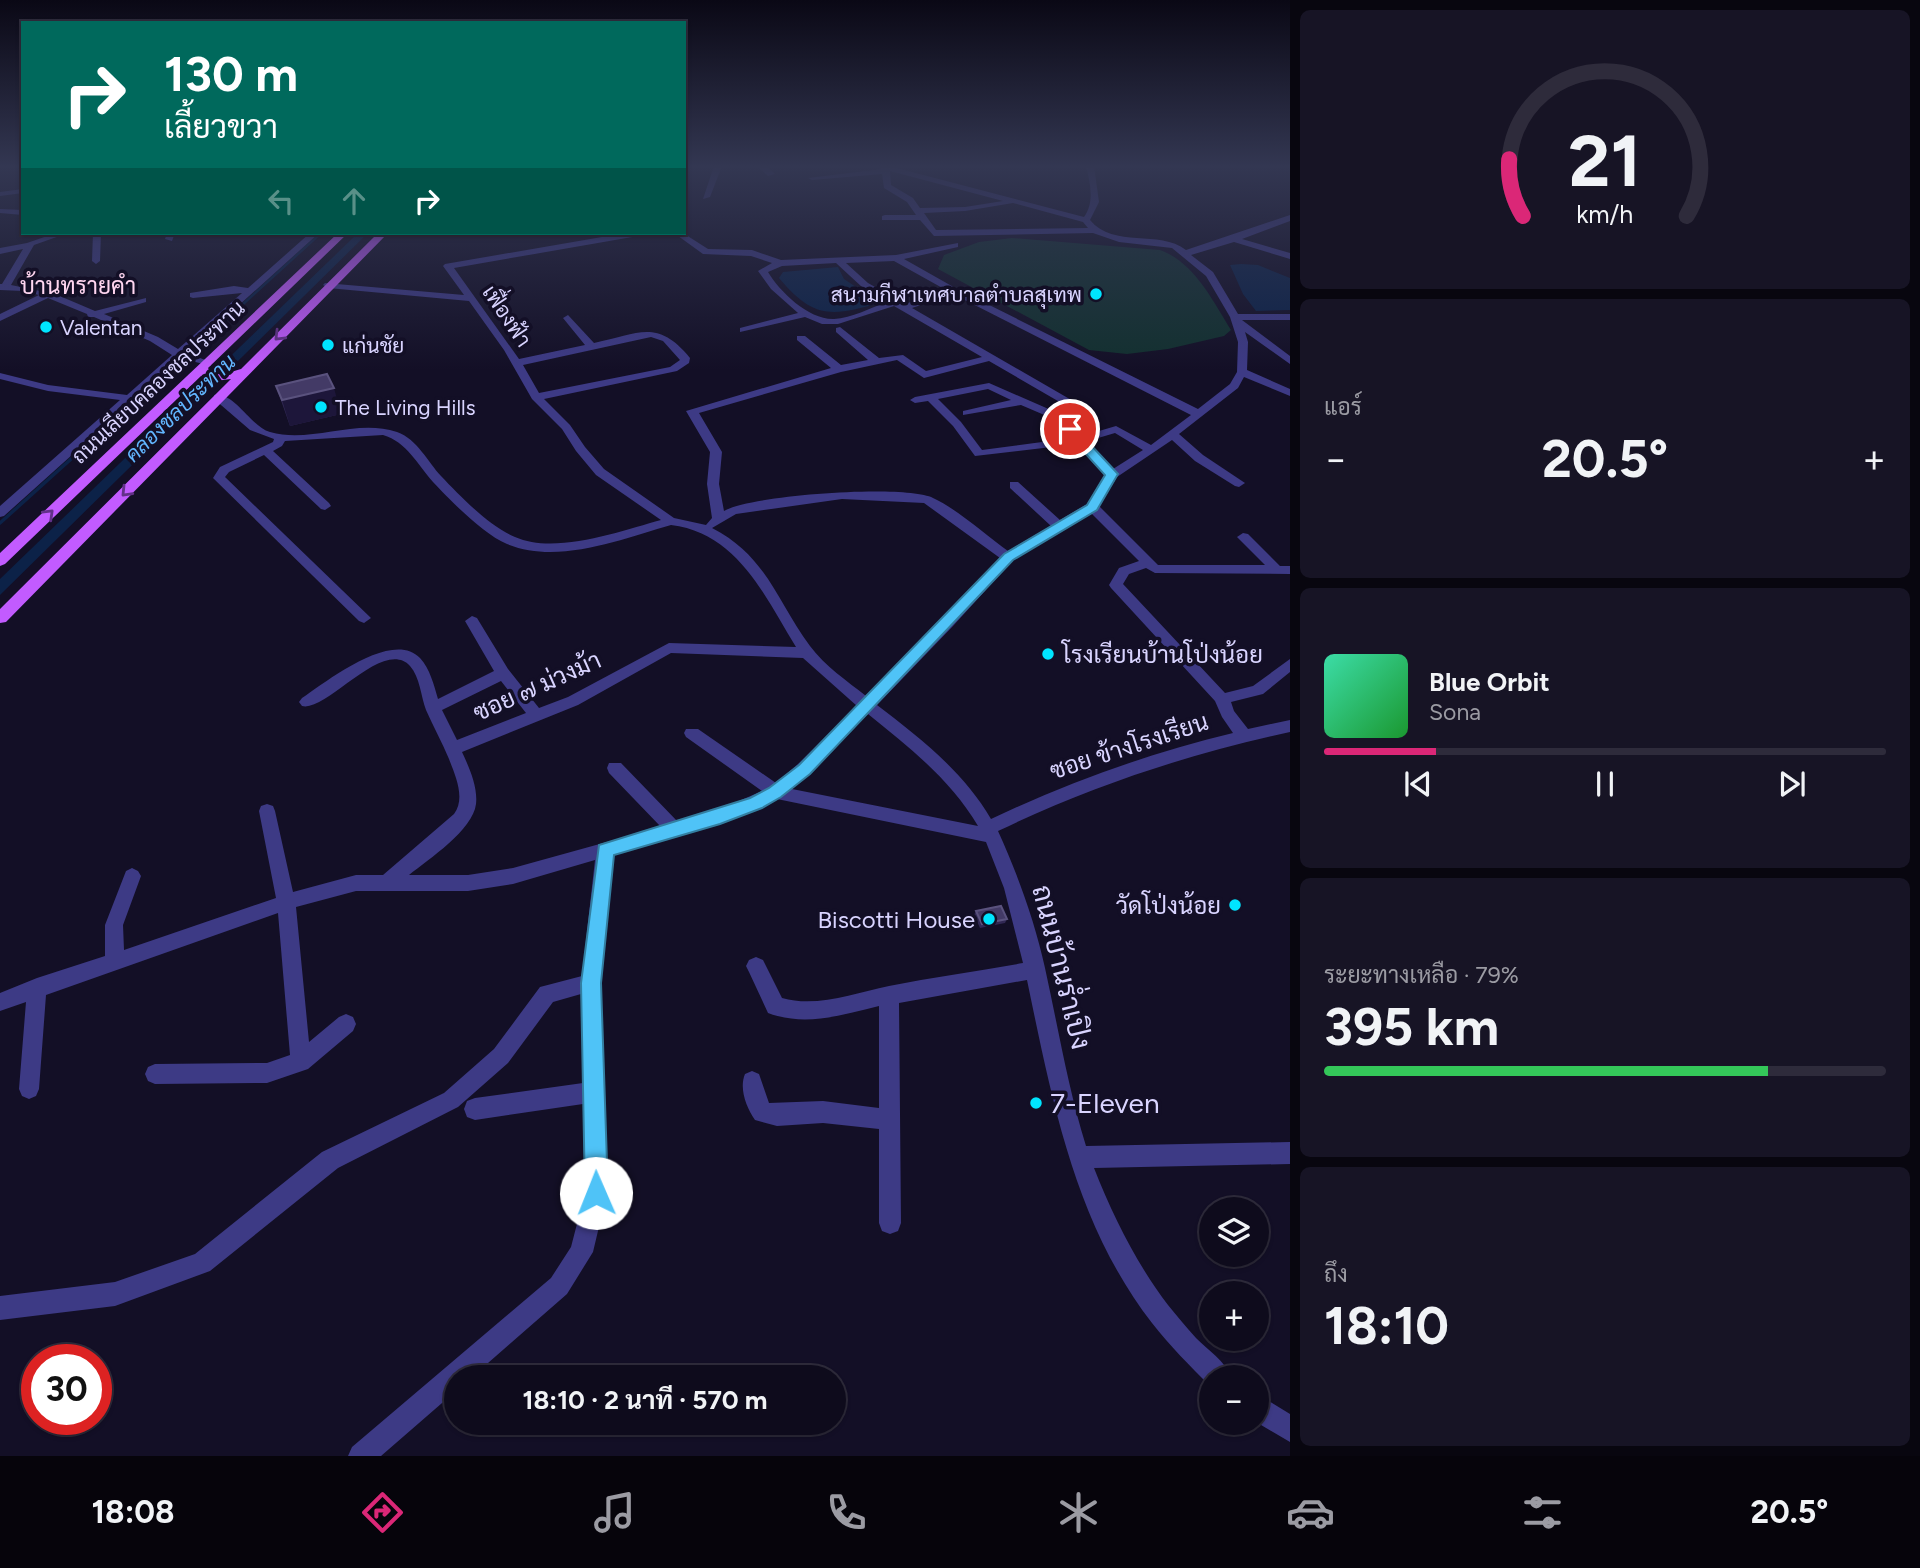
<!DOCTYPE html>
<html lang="th">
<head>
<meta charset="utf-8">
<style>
	:root { --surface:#0e0b1c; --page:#171425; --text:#f1f3f6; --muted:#9b9ba3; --line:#2e2b3b; --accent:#db2777 }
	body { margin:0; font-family:Figtree,Sarabun,sans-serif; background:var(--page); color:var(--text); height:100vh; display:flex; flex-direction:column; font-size:26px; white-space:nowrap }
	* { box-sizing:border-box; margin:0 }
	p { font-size:23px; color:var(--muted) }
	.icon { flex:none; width:38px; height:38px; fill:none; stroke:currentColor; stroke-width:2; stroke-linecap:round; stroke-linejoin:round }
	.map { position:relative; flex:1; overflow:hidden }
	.side { display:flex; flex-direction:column; gap:10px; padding:10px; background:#08060f; width:630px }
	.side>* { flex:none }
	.top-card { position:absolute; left:21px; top:21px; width:665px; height:214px; border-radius:0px; box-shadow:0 2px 5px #0004,0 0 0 2px var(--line); background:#00695c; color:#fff; overflow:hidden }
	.tools { position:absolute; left:1199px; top:1197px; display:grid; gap:14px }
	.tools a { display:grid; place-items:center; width:70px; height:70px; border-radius:50%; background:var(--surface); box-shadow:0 2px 5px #0004,0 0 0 2px var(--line); font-size:35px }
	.speed { position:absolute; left:21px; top:1344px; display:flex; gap:14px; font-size:35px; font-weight:700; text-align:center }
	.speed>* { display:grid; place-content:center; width:91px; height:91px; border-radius:50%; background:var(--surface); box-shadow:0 2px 5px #0004,0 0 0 2px var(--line); line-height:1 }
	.speed .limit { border:10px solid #d22; background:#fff; color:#111 }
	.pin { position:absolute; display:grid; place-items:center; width:60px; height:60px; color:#fff; margin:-30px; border:4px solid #fff; border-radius:50%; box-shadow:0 2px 7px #0007 }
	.me { position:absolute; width:77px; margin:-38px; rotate:359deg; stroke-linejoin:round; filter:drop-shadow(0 0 5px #0008) }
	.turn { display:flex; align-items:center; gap:24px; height:147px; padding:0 28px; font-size:32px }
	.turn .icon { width:91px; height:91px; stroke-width:2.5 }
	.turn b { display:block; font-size:49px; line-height:60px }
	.lanes { display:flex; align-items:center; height:66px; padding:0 28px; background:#0003; justify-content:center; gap:35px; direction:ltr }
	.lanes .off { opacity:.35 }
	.big { font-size:52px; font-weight:700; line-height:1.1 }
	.side .card { flex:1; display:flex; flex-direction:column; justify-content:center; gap:10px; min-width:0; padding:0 24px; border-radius:10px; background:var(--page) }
	.side .dial { align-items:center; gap:0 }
	.dial svg { height:182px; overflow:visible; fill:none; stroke:var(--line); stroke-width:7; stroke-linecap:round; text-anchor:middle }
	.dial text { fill:var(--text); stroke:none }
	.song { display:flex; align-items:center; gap:21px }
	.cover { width:84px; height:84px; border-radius:10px; background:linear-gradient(135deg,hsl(160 70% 55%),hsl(130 70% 35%)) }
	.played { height:7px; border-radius:4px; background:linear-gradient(90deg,var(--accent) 20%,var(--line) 20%) }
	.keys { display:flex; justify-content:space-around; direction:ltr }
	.heat { display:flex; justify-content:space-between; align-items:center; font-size:38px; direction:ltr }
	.charge { height:10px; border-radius:5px; background:linear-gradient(90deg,#34c759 79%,var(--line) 0) }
	.trip { position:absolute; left:444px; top:1365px; width:402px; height:70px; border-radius:35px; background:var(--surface); box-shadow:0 2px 5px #0004,0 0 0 2px var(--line); font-weight:700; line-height:70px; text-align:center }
	.dock { display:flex; height:112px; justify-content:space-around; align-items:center; background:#06040b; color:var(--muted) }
	.dock .icon { width:49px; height:49px }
	.dock .current { color:var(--accent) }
	.dock b { font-size:32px; color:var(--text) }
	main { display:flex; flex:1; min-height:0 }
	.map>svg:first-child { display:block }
	.green { fill:#12302f }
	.water { fill:#0c2248 }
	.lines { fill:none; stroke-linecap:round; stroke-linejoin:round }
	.stream-far1 { stroke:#0c2248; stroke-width:2.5 }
	.stream { stroke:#0c2248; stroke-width:3.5 }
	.minor { fill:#3d3a85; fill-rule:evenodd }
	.major { fill:#c25bff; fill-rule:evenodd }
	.wall { fill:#312854 }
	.shaded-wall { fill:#1d163a }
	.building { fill:#433a66; stroke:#5a527e; stroke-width:2 }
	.oneway { stroke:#623188 }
	.route { fill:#4fc3f7; stroke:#337fa1; stroke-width:2 }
	.poi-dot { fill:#00e5ff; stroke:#130f26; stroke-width:2.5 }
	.labels { text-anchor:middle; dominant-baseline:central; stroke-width:7; stroke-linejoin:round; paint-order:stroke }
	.far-poi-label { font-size:21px; fill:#d9d4ff; stroke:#130f26; text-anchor:start }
	.far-street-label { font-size:21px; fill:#d9d4ff; stroke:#130f26 }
	.far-water-label { font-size:21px; font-style:italic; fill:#62b6ff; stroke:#130f26 }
	.far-quarter-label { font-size:23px; fill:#ffd6f0; stroke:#130f26 }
	.poi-label { font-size:24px; fill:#d9d4ff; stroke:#130f26; text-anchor:end }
	.street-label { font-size:24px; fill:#d9d4ff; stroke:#130f26 }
	.near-street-label { font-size:28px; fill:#d9d4ff; stroke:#130f26 }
	.near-poi-label { font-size:28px; fill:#d9d4ff; stroke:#130f26; text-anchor:start }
</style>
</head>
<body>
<main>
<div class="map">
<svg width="1290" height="1456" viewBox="0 0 1290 1456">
	<rect width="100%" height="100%" fill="#130f26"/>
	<!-- green -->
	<path class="green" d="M1012,238L1160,250C1194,262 1213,301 1231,330L1224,336L1168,349L1127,354L1089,350L938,269L944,255L979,242Z"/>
	<!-- water -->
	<path class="water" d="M358,233H368L0,595V579Z
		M1241,264L1258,265L1290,278V310L1256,311L1243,294L1230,265Z
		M838,267L844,279L880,303C832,316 814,320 779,278L783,272Z"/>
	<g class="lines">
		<!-- stream-far1 -->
		<path class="stream-far1" d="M231,315L321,233"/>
		<!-- stream -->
		<path class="stream" d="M0,523L233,313"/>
		<!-- minor -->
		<path class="minor" d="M714,166H722L710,197L703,199Z
			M757,166H766L775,174L768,176Z
			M875,166H889L1084,217C1095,202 1090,183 1086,166H1094L1099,202L1090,220C1114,249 1159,229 1186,250L1290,215V221L1242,239L1290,253V259L1234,242L1191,255L1213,272L1238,314H1290V320H1242L1290,356V364L1245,332L1248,342L1247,370L1290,389V396L1244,377L1238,388L1179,434L1203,455L1245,483L1239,487L1235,486L1195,461L1172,440L1117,477L1099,506L1158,565H1265L1237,537L1243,533L1248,534L1280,566H1290V574L1155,573L1146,568L1129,574L1123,584L1225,693L1253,686L1290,659V672L1263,694L1231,702L1234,711L1248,729L1290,720V732C1188,754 1092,786 998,831C1018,875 1035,922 1045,968C1058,1027 1068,1088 1086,1146L1290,1142V1164L1094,1168C1113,1216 1136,1263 1168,1305C1177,1316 1186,1327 1196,1338C1208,1350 1225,1361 1231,1377H1211L1210,1386C1190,1366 1170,1346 1152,1323C1075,1224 1052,1100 1027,980L899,1003L901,1223L898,1231L890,1234L882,1231L879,1223V1129L823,1123L777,1126L755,1120C746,1107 739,1088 745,1074L752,1071L759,1074L769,1103L823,1101L879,1108V1006C841,1015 806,1027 768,1013L749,972L746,966L749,960L756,957L763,960L782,998C817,1008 854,993 889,986C933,977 978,971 1023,963L1004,888L986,842L777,799L726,822L613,855L601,983L607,1193L593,1252L567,1294L472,1377H457V1390L381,1456H348L352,1447L551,1278L571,1247L585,1193L583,1104L475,1120L467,1117L464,1109L467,1101L475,1098L583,1083L581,994L553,1002L508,1063L458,1107L338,1168L210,1271L115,1306L0,1320V1296L115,1282L195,1254L322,1152L444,1093L494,1049L540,987L582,976L595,860L513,884L468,891H356L296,907L309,1042L339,1017L346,1014L353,1017L356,1024L353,1031L308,1069L267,1083L155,1084L148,1081L145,1074L148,1067L155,1064L267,1063L290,1055L278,913L46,995L39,1089L36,1096L29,1099L22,1096L19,1089L26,1002L0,1011V993L37,978L105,956V925L126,871L132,868L138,871L141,876L123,925L124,950L276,898L259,811L261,806L267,804L273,806L275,811L293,892L356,875H383L454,814C466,798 455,775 449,759C442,742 433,726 426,710C421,697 420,677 410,666C383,637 326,713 302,706L299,702L302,698C326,682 392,629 420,658C430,669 434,685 438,699L494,671L465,621L472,616L477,618L508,669L539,708L568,697L669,643L796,647C765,597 738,533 671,525C622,539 558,565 507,544C483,534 451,501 433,482C417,464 407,442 383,435L285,441L282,446L273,451L329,503L331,506L325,510L321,509L264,455L229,472L225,477L371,618L364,623L359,621L213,478L220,467L273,442L274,439L250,430L214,399V395C235,392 250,426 270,432C311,444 355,418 397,432C417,439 428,462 441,476C460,496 490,527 515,537C555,555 621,531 661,520L596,475L576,451L562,429L532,399L504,350L469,301L328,288L323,285L325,283L464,295L443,266L445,264L625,233H642L638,236L454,268L519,359L585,345L563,318L568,315L594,343C639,334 657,318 690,358L689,363L677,371L544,399L570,425L585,447L604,469L674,518L706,525L712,518L707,484L710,452L686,411L831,368L797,340V336H805L841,365L868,360L836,332V328L840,327L879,358L903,355L926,371L982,357L894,306L838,324H822L805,317L740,332V328L798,313L771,289L758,271L772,263L751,256L703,254L674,233H683L708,249L752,250L781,260L896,255L958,243V247L904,259L957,289L1198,409L1230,384L1237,372L1238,342L1230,317L1206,276L1172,248L1119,242L1093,233L934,236L920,220H882V216L885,215H916L907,202L884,188L882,174L812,180L808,178L882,169ZM890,171L1003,201L965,207L920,208L913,198L891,185ZM1013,203L1083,222L1088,228L936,230L924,213L965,211ZM894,261L946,290L905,304L868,283L846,263ZM836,263L862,287L887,302C870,308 852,318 834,319C809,320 780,292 768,272L782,266ZM953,294L1191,415L1151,445L1116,426L1082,436L1067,419L1080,412V405L912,308ZM651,337L663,341L680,360L670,367L539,393L523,365ZM897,360L924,378L989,361L1070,408L1060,414L989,383L915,397L910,400L915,403L928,401L953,426L975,456L1077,444L1106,475L1087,504L1060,520L1018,482H1010V488L1051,526L1008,551C986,535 957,509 933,498C905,484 751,495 724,511L719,484L722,452L699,413L841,372ZM988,389L1011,400L963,411V415L1021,405L1056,420L1072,438L982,450L961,422L938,399ZM1115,433L1143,450L1113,469L1088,441ZM842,499L924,503L1000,558L866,696C847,681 825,666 810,646C777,602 767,556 712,528L736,514ZM1091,513L1139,561L1119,568L1109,585L1111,588L1215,701L1222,717L1233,733C1150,753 1069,782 991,819C963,771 920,738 877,705L953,626L1013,560ZM671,653L803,658L857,706L798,764L776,783L698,729H686L684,733L686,737L762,791L716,811L678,822L621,763H609L607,768L609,773L661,827L513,868L468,875H409C429,859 473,830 476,804C478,787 469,767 462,752L578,705ZM501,681L526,713L457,740L442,710ZM868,714C909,747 951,780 978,826L792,789Z
			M23,189V193L0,196V192Z
			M0,209L23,210V215L0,213Z
			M56,233H68L34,245L11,285L55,294L95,311L146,298V302L104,314L158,337L178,349L242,293L193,298L190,297V293L234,286L248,288L310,233H319L186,353L211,362V366L180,358L4,516L0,517V506L120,400L48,391L0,379V373L48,385L127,395L172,355L150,341L94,317H88L87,314L48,298L0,321V314L39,295L23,291L0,290V284H2L23,249L0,254V248L27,243Z
			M93,233H101L100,261L96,264L92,261Z
			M167,233H175L172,241L165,239Z
			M1256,1393L1290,1414V1442L1256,1422Z"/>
		<!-- major -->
		<path class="major" d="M338,233H348L208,368L211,373L224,374L241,369L378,233H388L6,622L0,623V609L231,379L215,381L201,376L5,564L0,566V553Z"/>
	</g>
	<!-- wall -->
	<path class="wall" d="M276,386L341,414L290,426Z
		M976,911L1007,919L1005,923L980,928L974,915Z"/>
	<!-- shaded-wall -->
	<path class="shaded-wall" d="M334,388L341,414L290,426L282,400Z"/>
	<!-- building -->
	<path class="building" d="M327,374L334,388L282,400L276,386Z
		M1001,906L1007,919L982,924L976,911Z"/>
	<!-- one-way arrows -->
	<defs><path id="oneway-chevron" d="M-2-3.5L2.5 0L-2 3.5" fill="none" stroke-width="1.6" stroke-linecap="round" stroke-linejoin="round" transform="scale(1.75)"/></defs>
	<g class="oneway">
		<use href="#oneway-chevron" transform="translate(279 336) rotate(135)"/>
		<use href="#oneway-chevron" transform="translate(126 492) rotate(134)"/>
		<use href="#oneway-chevron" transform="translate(49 514) rotate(-44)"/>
	</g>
	<!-- sky -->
	<linearGradient id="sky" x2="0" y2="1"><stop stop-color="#0a0815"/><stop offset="0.45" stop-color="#333752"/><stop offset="1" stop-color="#333752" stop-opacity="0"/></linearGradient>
	<rect width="1290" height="370" fill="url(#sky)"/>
	<!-- route -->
	<path class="route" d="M1066,427H1074L1118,474L1097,510L1013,560L810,774L781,797L762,808L720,824L614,855L601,983L608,1193L604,1201L596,1205L588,1201L585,1193L581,983L599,845L750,798L769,788L799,765L1004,554L1087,505L1105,475L1066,432Z"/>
	<!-- markers -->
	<g class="poi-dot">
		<circle cx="1096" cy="294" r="7"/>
		<circle cx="46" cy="327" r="7"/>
		<circle cx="328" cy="345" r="7"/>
		<circle cx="321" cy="407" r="7"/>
		<circle cx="1048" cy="654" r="7"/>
		<circle cx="1235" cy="905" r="7"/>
		<circle cx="989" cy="919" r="7"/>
		<circle cx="1036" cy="1103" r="7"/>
	</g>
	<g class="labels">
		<!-- far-poi labels -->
		<g class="far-poi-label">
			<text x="1082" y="294" text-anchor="end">สนามกีฬาเทศบาลตำบลสุเทพ</text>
			<text x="60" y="327">Valentan</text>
			<text x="342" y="345">แก่นชัย</text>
			<text x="335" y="407">The Living Hills</text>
		</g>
		<!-- far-street labels -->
		<g class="far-street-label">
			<text transform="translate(507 316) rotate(56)">เฟื่องฟ้า</text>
			<text transform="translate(158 382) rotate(-43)">ถนนเลียบคลองชลประทาน</text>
		</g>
		<!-- far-water labels -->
		<g class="far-water-label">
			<text transform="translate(180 408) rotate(-44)">คลองชลประทาน</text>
		</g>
		<!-- far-quarter labels -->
		<g class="far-quarter-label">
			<text x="78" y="286">บ้านทรายคำ</text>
		</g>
		<!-- poi labels -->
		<g class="poi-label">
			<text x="1062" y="654" text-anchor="start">โรงเรียนบ้านโป่งน้อย</text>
			<text x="1221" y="905">วัดโป่งน้อย</text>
			<text x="975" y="919">Biscotti House</text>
		</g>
		<!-- street labels -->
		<g class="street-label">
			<text transform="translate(537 686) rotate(-24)">ซอย ๗ ม่วงม้า</text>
			<text transform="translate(1129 746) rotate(-18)">ซอย ข้างโรงเรียน</text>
		</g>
		<!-- near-street labels -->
		<g class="near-street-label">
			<text transform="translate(1062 967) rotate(76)">ถนนบ้านร่ำเปิง</text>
		</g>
		<!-- near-poi labels -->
		<g class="near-poi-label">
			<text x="1050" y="1103">7-Eleven</text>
		</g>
	</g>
</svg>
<div class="tools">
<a><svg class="icon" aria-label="layers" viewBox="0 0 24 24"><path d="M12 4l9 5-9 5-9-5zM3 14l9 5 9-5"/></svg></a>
<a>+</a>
<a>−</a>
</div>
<div class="speed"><div class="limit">30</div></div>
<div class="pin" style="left:1070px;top:429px;background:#d93025"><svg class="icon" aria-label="arrive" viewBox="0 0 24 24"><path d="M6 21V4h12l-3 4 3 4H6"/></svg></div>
<svg class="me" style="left:596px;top:1193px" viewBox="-20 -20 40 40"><circle r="19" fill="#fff"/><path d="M0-13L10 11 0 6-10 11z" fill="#4fc3f7"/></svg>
<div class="trip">18:10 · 2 นาที · 570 m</div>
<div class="top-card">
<div class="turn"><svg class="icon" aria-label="right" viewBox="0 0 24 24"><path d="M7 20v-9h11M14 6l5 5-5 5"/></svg><div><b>130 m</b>เลี้ยวขวา</div></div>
<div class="lanes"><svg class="icon off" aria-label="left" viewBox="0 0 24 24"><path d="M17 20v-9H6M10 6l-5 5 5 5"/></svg><svg class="icon off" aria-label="ahead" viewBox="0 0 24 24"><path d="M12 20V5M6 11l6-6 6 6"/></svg><svg class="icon" aria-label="right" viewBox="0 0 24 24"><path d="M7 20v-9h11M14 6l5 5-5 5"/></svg></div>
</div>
</div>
<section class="side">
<div class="card dial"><svg viewBox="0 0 100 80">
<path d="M14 69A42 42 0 1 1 86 69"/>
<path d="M14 69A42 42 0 0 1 8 44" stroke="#db2777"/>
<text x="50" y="56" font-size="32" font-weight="700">21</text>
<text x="50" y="72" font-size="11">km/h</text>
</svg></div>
<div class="card"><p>แอร์</p>
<div class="heat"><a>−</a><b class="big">20.5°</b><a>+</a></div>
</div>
<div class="card">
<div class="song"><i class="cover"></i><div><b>Blue Orbit</b><p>Sona</p></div></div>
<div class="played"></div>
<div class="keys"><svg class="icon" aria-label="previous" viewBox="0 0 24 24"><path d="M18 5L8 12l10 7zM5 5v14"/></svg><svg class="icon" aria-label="pause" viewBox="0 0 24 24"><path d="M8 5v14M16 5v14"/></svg><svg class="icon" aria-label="next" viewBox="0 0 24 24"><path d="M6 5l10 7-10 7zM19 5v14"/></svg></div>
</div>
<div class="card"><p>ระยะทางเหลือ · 79%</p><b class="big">395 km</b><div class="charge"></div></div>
<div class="card"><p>ถึง</p><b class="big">18:10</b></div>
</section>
</main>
<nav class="dock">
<b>18:08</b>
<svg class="icon current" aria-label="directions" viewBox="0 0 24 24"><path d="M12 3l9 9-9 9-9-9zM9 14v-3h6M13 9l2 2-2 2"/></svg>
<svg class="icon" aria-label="music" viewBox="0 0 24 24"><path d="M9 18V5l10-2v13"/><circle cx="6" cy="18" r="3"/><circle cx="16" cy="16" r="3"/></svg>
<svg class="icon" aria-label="phone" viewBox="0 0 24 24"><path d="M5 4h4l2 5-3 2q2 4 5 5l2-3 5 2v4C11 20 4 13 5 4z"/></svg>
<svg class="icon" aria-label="climate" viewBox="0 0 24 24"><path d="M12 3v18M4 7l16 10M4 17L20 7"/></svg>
<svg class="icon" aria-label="car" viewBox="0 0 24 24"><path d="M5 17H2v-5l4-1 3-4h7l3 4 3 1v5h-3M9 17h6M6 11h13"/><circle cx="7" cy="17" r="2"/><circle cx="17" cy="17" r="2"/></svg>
<svg class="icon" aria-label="filters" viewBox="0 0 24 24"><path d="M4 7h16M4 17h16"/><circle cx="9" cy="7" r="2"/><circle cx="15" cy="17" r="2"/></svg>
<b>20.5°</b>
</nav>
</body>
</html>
